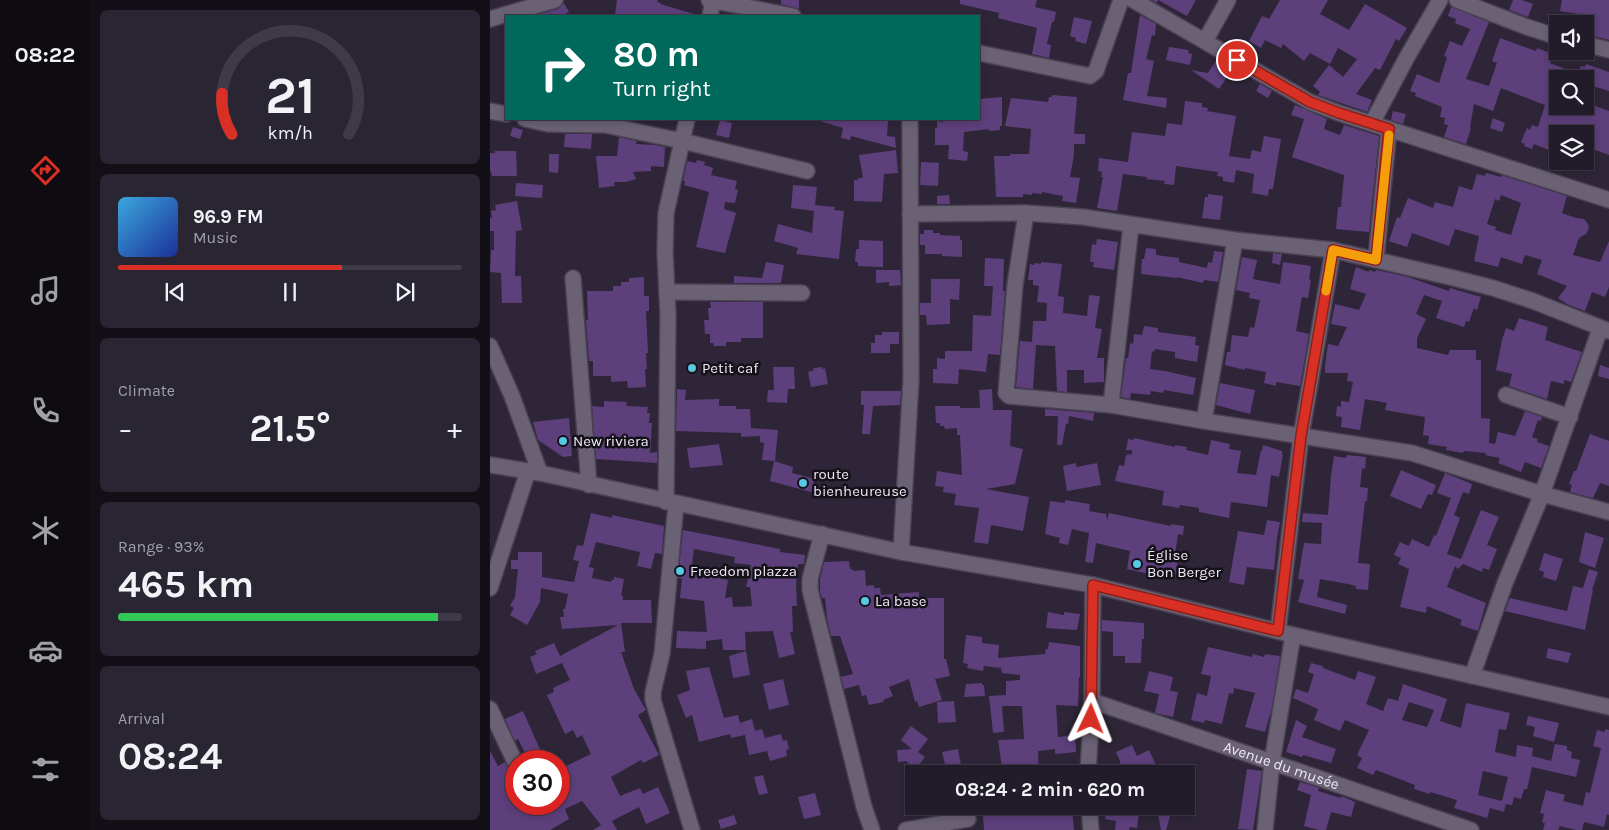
<!DOCTYPE html>
<html lang="en">
<head>
<meta charset="utf-8">
<style>
	:root { --surface:#221c2a; --page:#2a2532; --text:#f1f3f6; --muted:#a2a1a8; --line:#3f3a47; --accent:#d93025 }
	body { margin:0; font-family:Karla,sans-serif; background:var(--page); color:var(--text); height:100vh; display:flex; flex-direction:column; font-size:19px; white-space:nowrap }
	* { box-sizing:border-box; margin:0 }
	p { font-size:16px; color:var(--muted) }
	.icon { flex:none; width:28px; height:28px; fill:none; stroke:currentColor; stroke-width:2; stroke-linecap:round; stroke-linejoin:round }
	.map { position:relative; flex:1; overflow:hidden }
	.details { display:flex; flex-direction:column; gap:10px; padding:10px; background:#130f17; width:400px }
	.details>* { flex:none }
	.guide { position:absolute; left:15px; top:15px; width:475px; height:105px; border-radius:0px; box-shadow:0 2px 8px #0003,0 0 0 1px var(--line); background:#00695c; color:#fff; overflow:hidden }
	.buttons { position:absolute; left:1059px; top:15px; display:grid; gap:10px }
	.buttons a { display:grid; place-items:center; width:45px; height:45px; border-radius:0px; background:var(--surface); box-shadow:0 2px 8px #0003,0 0 0 1px var(--line); font-size:25px }
	.speed { position:absolute; left:15px; top:750px; display:flex; gap:10px; font-size:25px; font-weight:700; text-align:center }
	.speed>* { display:grid; place-content:center; width:65px; height:65px; border-radius:50%; background:var(--surface); box-shadow:0 2px 8px #0003,0 0 0 1px var(--line); line-height:1 }
	.speed .limit { border:8px solid #d22; background:#fff; color:#111 }
	.pin { position:absolute; display:grid; place-items:center; width:42px; height:42px; color:#fff; margin:-21px; border:2px solid #fff; border-radius:50%; box-shadow:0 1px 5px #0007 }
	.me { position:absolute; width:55px; margin:-28px; rotate:2deg; stroke-linejoin:round; filter:drop-shadow(0 0 4px #0008) }
	.turn { display:flex; align-items:center; gap:18px; height:105px; padding:0 25px; font-size:22px }
	.turn .icon { width:65px; height:65px; stroke-width:2.5 }
	.turn b { display:block; font-size:35px; line-height:42px }
	.big { font-size:38px; font-weight:700; line-height:1.1 }
	.details .card { flex:1; display:flex; flex-direction:column; justify-content:center; gap:8px; min-width:0; padding:0 18px; border-radius:8px; background:var(--page) }
	.details .dial { align-items:center; gap:0 }
	.dial svg { height:130px; overflow:visible; fill:none; stroke:var(--line); stroke-width:7; stroke-linecap:round; text-anchor:middle }
	.dial text { fill:var(--text); stroke:none }
	.song { display:flex; align-items:center; gap:15px }
	.cover { width:60px; height:60px; border-radius:8px; background:linear-gradient(135deg,hsl(200 70% 55%),hsl(230 70% 35%)) }
	.played { height:5px; border-radius:2px; background:linear-gradient(90deg,var(--accent) 65%,var(--line) 65%) }
	.keys { display:flex; justify-content:space-around; direction:ltr }
	.heat { display:flex; justify-content:space-between; align-items:center; font-size:28px; direction:ltr }
	.charge { height:8px; border-radius:4px; background:linear-gradient(90deg,#34c759 93%,var(--line) 0) }
	.trip { position:absolute; left:415px; top:765px; width:290px; height:50px; border-radius:0px; background:var(--surface); box-shadow:0 2px 8px #0003,0 0 0 1px var(--line); font-weight:700; line-height:50px; text-align:center }
	main { display:flex; flex:1; min-height:0 }
	.tabs { display:flex; flex-direction:column; width:90px; justify-content:space-around; align-items:center; background:#0e0b11; color:var(--muted) }
	.tabs .icon { width:35px; height:35px }
	.tabs .selected { color:var(--accent) }
	.tabs b { font-size:22px; color:var(--text) }
	.map>svg:first-child { display:block }
	.building { fill:#5d3f7b; fill-rule:evenodd }
	.lines { fill:none; stroke-linecap:round; stroke-linejoin:round }
	.minor-casing { stroke:#4a4252; stroke-width:18 }
	.minor { stroke:#6a6175; stroke-width:15 }
	.route-casing { stroke:#8d1f18; stroke-width:12 }
	.route { stroke:#d93025; stroke-width:9 }
	.slow { stroke:#f59e0b; stroke-width:9 }
	.poi-dot { fill:#57c9e2; stroke:#141119; stroke-width:2 }
	.labels { text-anchor:middle; dominant-baseline:central; stroke-width:5; stroke-linejoin:round; paint-order:stroke }
	.poi-label { font-size:15px; fill:#ede8f4; stroke:#141119; text-anchor:start }
	.street-label { font-size:15px; fill:#ede8f4; stroke:#141119 }
</style>
</head>
<body>
<main>
<nav class="tabs">
<b>08:22</b>
<svg class="icon selected" aria-label="directions" viewBox="0 0 24 24"><path d="M12 3l9 9-9 9-9-9zM9 14v-3h6M13 9l2 2-2 2"/></svg>
<svg class="icon" aria-label="music" viewBox="0 0 24 24"><path d="M9 18V5l10-2v13"/><circle cx="6" cy="18" r="3"/><circle cx="16" cy="16" r="3"/></svg>
<svg class="icon" aria-label="phone" viewBox="0 0 24 24"><path d="M5 4h4l2 5-3 2q2 4 5 5l2-3 5 2v4C11 20 4 13 5 4z"/></svg>
<svg class="icon" aria-label="climate" viewBox="0 0 24 24"><path d="M12 3v18M4 7l16 10M4 17L20 7"/></svg>
<svg class="icon" aria-label="car" viewBox="0 0 24 24"><path d="M5 17H2v-5l4-1 3-4h7l3 4 3 1v5h-3M9 17h6M6 11h13"/><circle cx="7" cy="17" r="2"/><circle cx="17" cy="17" r="2"/></svg>
<svg class="icon" aria-label="filters" viewBox="0 0 24 24"><path d="M4 7h16M4 17h16"/><circle cx="9" cy="7" r="2"/><circle cx="15" cy="17" r="2"/></svg>
</nav>
<section class="details">
<div class="card dial"><svg viewBox="0 0 100 80">
<path d="M14 69A42 42 0 1 1 86 69"/>
<path d="M14 69A42 42 0 0 1 8 44" stroke="#d93025"/>
<text x="50" y="56" font-size="32" font-weight="700">21</text>
<text x="50" y="72" font-size="11">km/h</text>
</svg></div>
<div class="card">
<div class="song"><i class="cover"></i><div><b>96.9 FM</b><p>Music</p></div></div>
<div class="played"></div>
<div class="keys"><svg class="icon" aria-label="previous" viewBox="0 0 24 24"><path d="M18 5L8 12l10 7zM5 5v14"/></svg><svg class="icon" aria-label="pause" viewBox="0 0 24 24"><path d="M8 5v14M16 5v14"/></svg><svg class="icon" aria-label="next" viewBox="0 0 24 24"><path d="M6 5l10 7-10 7zM19 5v14"/></svg></div>
</div>
<div class="card"><p>Climate</p>
<div class="heat"><a>−</a><b class="big">21.5°</b><a>+</a></div>
</div>
<div class="card"><p>Range · 93%</p><b class="big">465 km</b><div class="charge"></div></div>
<div class="card"><p>Arrival</p><b class="big">08:24</b></div>
</section>
<div class="map">
<svg width="1119" height="830" viewBox="0 0 1119 830">
	<rect width="100%" height="100%" fill="#2e2638"/>
	<!-- building -->
	<path class="building" d="M127,0H168L167,2L171,3L170,4L204,14V16H137L125,15Z
		M291,0H309V9L291,4Z
		M470,0H547L545,7L566,12L564,22H562L557,44L561,45L559,58L542,54L547,28L508,18L509,13L470,4Z
		M662,0H706L697,16L668,0L667,3Z
		M790,0H838L830,14L859,30L875,4L917,28L909,41L906,39L890,70L885,68L866,94L882,100L877,112L828,95L830,92L823,86L839,65L853,77L867,59L848,48L840,64L820,53L814,61L793,44L791,48L775,40L771,48L759,41L772,16L779,19Z
		M1023,0H1032L1043,4L1038,17L1019,10Z
		M1072,0H1119V40L1095,34V24L1087,23L1089,14L1070,11Z
		M74,3L79,12L76,13L78,16H43L68,9Z
		M961,7L999,22L976,79L999,86L1007,63L1002,61L1010,38L1046,51L1047,48L1063,54L1060,63L1088,74L1091,66L1095,67L1096,64L1119,72V91L1103,86L1097,103L1119,111V155L1095,146V134H1068V154L1044,144L1042,149L1034,146L1035,144L1031,142L1037,128L1040,130L1042,125L1048,127L1055,105L1011,88L1003,111L984,104L980,127L981,128L976,144L954,137L958,125L954,124L955,118L950,117L952,107L925,96L926,93L920,91L927,74L949,83L957,57L954,56L960,41L972,46L980,29L965,23L966,19L958,16ZM1067,79H1095V106H1088L1086,112L1064,113L1065,106L1058,104Z
		M650,15L666,24L665,36L662,35L656,59L664,61L657,96L677,98L676,108L633,100L638,73H641Z
		M584,17L602,21L596,44L585,41L586,38L580,36Z
		M679,47L699,50L698,53L702,54L700,65L676,60Z
		M727,59L743,68L729,89L701,70L718,73Z
		M770,84L782,91L778,98L766,91Z
		M562,95L587,97L584,134H595V144H584V155L580,177L590,178L586,203L572,201L573,196L552,192V194L542,193V195L533,194V197H506L504,156H520V154H539L541,129L515,126L521,98L558,102L559,97H562Z
		M512,97V126H510V130L499,131V129L474,132L473,151L478,152L477,161L458,159L459,145H445V128H447V121L453,122L454,119L475,120V119H489V99Z
		M695,101L712,103V107L718,108L717,111L746,116L739,156L760,159L762,150L771,152L774,136L791,139L783,189H779L778,196L762,193L764,174L746,170L744,183L733,181V177L727,176L728,172L686,166L684,185L674,184L675,181L656,179L657,177L633,174L627,211L607,208L613,177H611L612,172L608,171L609,158L638,162L642,132L675,136L677,123L692,125Z
		M805,105L837,119L834,129L850,135L854,125L889,136L879,232L846,229L848,207H851L854,175L802,157L814,119L801,115Z
		M903,111L916,114L913,124L901,120Z
		M1003,118L1015,123L1012,132L1000,128Z
		M330,119H396V120L398,121L397,136L405,137L406,148L361,136L360,140L351,138L353,128L330,121Z
		M230,120L242,123L239,138L226,135Z
		M23,127L33,130L30,139L20,136Z
		M75,134H102L101,149L74,147Z
		M129,137L147,141L146,144L165,145L175,147L174,167L161,166V171L143,172L146,179L136,182H124L125,186L109,188L106,156H127Z
		M406,150L408,173L394,174L392,202L364,201V180H368V178H373L369,155Z
		M5,151H26L27,176H2L1,171H0V153H5Z
		M59,154H69L68,173L59,172Z
		M207,160L215,162L214,165L223,168L221,175L247,181L245,189L248,190L245,203L235,202L234,209L246,213L235,253L206,247L219,192L194,185L195,181H193L197,161L206,163Z
		M431,162L449,163L448,186L430,185Z
		M996,173L1011,177V175L1077,196L1072,213L1086,218L1094,219L1098,224L1099,228L1096,234L1089,238L1083,255L1110,262L1119,241V287L1115,297L1102,292L1095,311L1077,304L1068,298L1077,286L1047,274L1052,260L1035,255L1032,264L1011,257L1008,267L984,261L989,236L965,229L959,246L922,233L917,247L899,241L907,217L910,218L918,198L943,208L945,202L963,207L969,186L982,190L987,174L995,176ZM1011,195L1031,203L1021,235L1005,230L1006,227L997,224L1005,199L1009,201Z
		M26,183L53,185L52,198L25,196Z
		M303,185L327,187L325,205L345,207L344,210L354,211L349,259L306,254L308,248L284,241L288,224L322,233L324,211L301,208Z
		M718,194L733,196L730,220L712,218L715,197H718Z
		M459,195L460,204H447V196Z
		M27,201L32,230L26,231L25,276H31L32,303H12L11,273L0,272L1,250H4V231H0V218H2L1,211L6,210L5,205Z
		M434,230H443V233H450V235L470,236V240H472V257L452,256V254H435V245H430V234H434Z
		M607,239L628,242L624,270L603,267L604,262H600L602,244L606,245Z
		M369,240L393,241V267L368,266V262H365L366,249H369Z
		M656,248L666,249V255L689,258V262L717,268L718,262L722,263L724,251L733,252L728,282L714,280L713,283L687,277V278L651,274L652,259H654Z
		M783,253L792,254L790,265L782,263Z
		M752,257L767,260L763,279L790,284L793,262L821,266L819,279L821,280L818,298L812,297L806,331L819,334L810,386L786,382V386L774,383L776,372L755,368V370L735,365L737,352H740L742,335L758,337L760,327L764,328L770,300L759,298L760,293L746,290Z
		M495,258L514,259L513,291H515L510,355L498,354L496,372L469,369L468,384L443,383V369H447V358L455,359V351H482L483,315L501,316L503,286H494Z
		M276,262L294,265L291,283H244V276L272,278Z
		M551,262L572,264L568,296L574,297L573,313L597,316L599,295L610,296L605,328L612,329L607,358H614V382L594,383V370H577V392L567,391L565,346L546,345L543,389L526,387L530,341L542,342L543,321H556L557,303L547,302L549,286L543,285V280H538L540,264L544,265L545,263L551,264Z
		M866,267L879,272V270L885,272L886,270L918,277L959,291L960,288L991,297L987,310L984,308L979,322L976,321L974,327L946,318L952,301L934,295L926,314L936,319L927,338V348L958,355L960,350H986V360H991V418L1000,419L999,443L1005,444L1008,432L1025,436L1035,411L1052,417L1051,421L1048,420L1042,437L1048,439L1047,442L1059,446L1051,468L1035,462L1031,472L1008,463L1010,458L995,455L996,453L974,451L973,453L956,450L957,447L938,444L939,436L933,435L935,417L895,410L897,403L875,399L870,430L851,427L852,417L846,416L847,406L851,407V401L859,402L863,382L857,381L858,373H835V365L838,344L848,346L857,327L841,324L845,304L869,310L876,294L860,289Z
		M386,270H410L411,285L399,286V282L386,283Z
		M154,277V296H159V311H156L158,353H156L157,369H155L156,387L138,388L137,381L121,382V376H103V361H99L96,320H98L97,291H123V286H131V282H139V278Z
		M441,279H470L469,300L460,299V324L437,325L436,315H430V303H441Z
		M220,302H273V338H251V342H236V346H224L223,343H220V334H215L214,320H219L218,308H221Z
		M1029,318L1058,327L1055,340L1092,352L1081,382L1074,380V384L1061,381L1057,399L1019,386L1022,374L1006,370L1012,340L1016,328L1024,331Z
		M654,326L668,328V332L706,337L705,345L709,346L707,362L685,358V352L665,349L664,352L662,351L660,369L675,371L706,378L703,395L674,390L673,393L661,391L660,395L641,393L640,399L631,397L636,358H638L640,343L643,344L644,334L652,335Z
		M392,332H409V344H400V353H381V343H385V335H392Z
		M1110,365L1119,368V379L1108,376Z
		M283,367H304L305,389H298L297,403L277,402L278,390H284Z
		M332,367V369L335,368L338,384L321,387L318,372L324,370L323,368Z
		M730,383L765,390L760,414L726,405Z
		M187,389L196,390L195,400L229,399V406H246V409H260L261,428L288,430L285,461L272,460L274,443L270,442V436L251,437V433L186,431Z
		M502,389L503,410H522L520,446L533,449L525,484L496,489L539,497L533,531L501,525L498,544L484,542L489,508L464,505L466,494L453,492L454,487L445,486L447,471L472,475L470,435H467V428L455,429L454,426H450V423H446L445,406H470V408H490L489,390Z
		M371,391H411L410,405L383,406L380,434H372L374,405H371Z
		M114,401L137,402L136,406L158,407L157,413H160L159,423H162L160,453L167,452V463L106,459L102,406L114,407Z
		M555,409L604,413L603,421L579,416L578,424H576L572,445H567L568,416H555Z
		M79,418L82,456L73,457L48,440L43,422Z
		M1100,434L1119,441V486L1110,483L1103,498L1080,492L1082,485L1079,484L1084,471H1086Z
		M644,438L685,447V445L697,447L696,450L718,455L721,440L740,444L739,449L751,451L747,473L766,475L771,450L772,451L773,445L792,451V455H793L789,477L781,475L777,507L741,502L739,518L709,512V508L690,505L689,508L672,505L674,491L625,481L629,465L634,466L636,455L642,454V450H636L638,439L644,440Z
		M229,444L233,465L200,468L197,448Z
		M857,455L876,457L875,469L872,468L870,487L878,488L877,501H875L868,563L880,564L878,590L866,589V586L858,584L830,579L827,597L857,605L855,614L808,602L814,580L808,579L814,543L831,544L832,523L812,522L813,513L838,515L841,476L844,456L856,458Z
		M284,461L303,467L302,473L325,479L321,492L280,481Z
		M586,463V467L607,463L611,485L577,491L573,466Z
		M911,470L946,485L942,495L938,494L931,509L900,496Z
		M955,473L982,484L979,494L973,492L964,515L970,518L957,554L971,559L991,510L1009,517L997,545L1007,549L999,570L993,568L992,572L973,564L968,569L965,566L957,587L996,603L988,631L970,625L972,620L937,606L936,613L910,607L919,569L908,564L911,558L904,555L910,542L919,546L922,539L939,547L944,535L946,536L961,498L947,493Z
		M575,500L600,504L599,511L616,514L617,520L619,513L681,526V524L694,526L693,535L688,534L685,555H689L685,576L660,571L659,574L637,569L640,551L606,543L603,563L595,562L599,533L582,529L578,545L569,543L570,538L555,534L560,501L575,503Z
		M101,513L122,518V515L174,526L172,554L165,553L161,569L147,566L150,552L106,542L99,567L104,568L102,578L121,582V580H124V577L134,579L131,596H133V600H161L162,623H131L135,652H131L144,689L156,710L148,715L169,755L153,763L151,760L121,777L130,796L150,788L153,794L168,787L180,813L156,824L149,807L122,821L127,830H103L111,825L92,801L75,809L79,819L60,830H0V751L8,766L15,762L18,768L23,773L26,779V786L20,789L26,800V804H69V793L75,790L74,788L80,785L72,768L101,754L92,735L87,738L83,730L75,734L57,695L64,692L63,688L80,680L72,663L46,674L40,657L47,654L45,651L64,643L70,656L128,625L72,629L70,617H74L73,609H75L78,594L51,588L50,602L37,625L20,615L24,608L20,606L25,597L28,569H21V560H28V552H52V577L84,582L89,561L83,560L87,545L93,546Z
		M777,520L790,522L787,538L784,570L757,567L754,585L739,582L748,531L774,535Z
		M193,530L290,549V552L315,555L314,564H308L306,585L307,606H302L303,632H300L305,654L289,658L283,631L255,632L256,650H233L232,639L216,641V649L186,648L187,631L217,632L214,601L190,598L192,579L188,578ZM204,549L245,557L244,563L261,565L256,587H260L262,606L243,607L242,597L235,598L238,580L201,572Z
		M1095,532L1114,538L1105,568L1089,562Z
		M1054,553L1073,559L1066,581L1053,577L1054,572L1049,570Z
		M359,561L360,569H362L363,571L375,570L376,586L384,585V588H390L391,595L429,592V598H454V659H456L460,676L445,679L452,700L429,707L427,701L425,702L419,679L399,687L403,696L393,700L394,702L379,705L376,695L372,696L369,685L354,689L351,677L363,674L350,636H341L337,618L335,598H332L330,592V579L334,562Z
		M1099,569L1108,572L1102,590H1103L1095,630L1015,611L1020,598L1077,611L1083,586L1093,588Z
		M558,612L574,615V612L590,614L587,630L556,628Z
		M612,620L654,623V639H652L651,663H635V656H623V632L612,631Z
		M476,635L492,637V643L509,645L508,658L555,654L556,649H558L559,642L590,646V677H589L588,706L566,705L568,737L585,735L586,752L565,754V749L548,751L549,774H513L508,740L534,739L532,706H512L514,732L503,733L499,696L516,695V681L530,680V675L512,673L511,668L494,666L493,671L477,668L478,664L473,663Z
		M718,647L762,657L763,654L774,657L775,654L790,656L782,708L775,732L755,727L765,693L744,688L743,694L739,693L732,724L715,720L714,723L701,720L707,693L717,696L721,676L711,674Z
		M1058,648L1081,653L1078,663L1056,658Z
		M256,651L260,675L243,678L239,656Z
		M821,663L833,666V668L865,680L868,671L886,677L876,704L893,711L898,698L908,701L913,684L957,699L950,721L971,728L976,703L1020,713L1016,730L1009,729L1005,752L1026,757L1027,745L1043,748L1042,756L1061,761L1065,744L1077,746V750L1082,752L1081,758L1090,760L1086,777L1042,767L1037,789H1034L1031,799L1024,797L1022,805L1016,804L1014,812L1000,808L997,818L964,808L967,800L940,792V794L924,789L925,785L886,770L883,775L867,768L872,758L867,755L879,730L855,720L850,731L824,720L828,709L803,698L806,689L818,693L824,674L818,672ZM919,702L944,710L937,727L912,720ZM993,771L1018,777L1012,801L988,795Z
		M219,667L234,718L248,715L250,723L262,719L265,731L272,729L275,738L291,734L293,741L297,740L299,749L296,750L297,756L280,761L277,751L259,755L255,735L241,738L240,734L209,742L202,715L196,718L187,695L200,690L196,671Z
		M659,671L683,677L680,691L688,692L683,717L665,713L669,694L654,691Z
		M293,679L299,705L279,710L273,684Z
		M492,683V685H494L495,696L474,697L476,684Z
		M464,701L466,722L448,723L447,702Z
		M33,711L52,754L39,761L28,739L25,741L15,719Z
		M1038,716L1069,723L1064,742L1043,736L1045,727L1036,725Z
		M806,720L817,726L812,737L846,749L841,763L813,755L812,757L796,752Z
		M421,726L438,739L428,752L435,757L426,769L416,761L408,762L407,750L422,749L411,740Z
		M1115,729L1119,730V815L1117,814L1114,827L1094,822L1092,830H1086L1070,826L1068,830H1053L1055,823L1052,822L1054,814L1050,813L1056,790L1075,795L1073,801L1093,806L1096,792L1100,793L1111,748L1103,746L1107,730L1115,732Z
		M642,745L647,756L659,750L666,765L647,774H629L630,761L626,752Z
		M468,749L471,765L456,768L452,752Z
		M757,769L772,771L763,830L748,829Z
		M273,775L278,793L269,795L264,777Z
		M810,782L829,788L828,791L851,798V796L865,802L861,817L841,812L836,830H829L814,826L821,795L807,790Z
		M325,793L331,815L314,819L308,797Z
		M516,806H526V811L555,808V806H582L584,830H494L493,815L516,813Z
		M617,806H650L647,828L640,827L639,830H625L626,821L615,819Z
		M667,808L681,813L676,830H671Z
		M244,815L247,824L231,829L228,820Z"/>
	<g class="lines">
		<defs>
			<g id="minor">
				<path d="M219,0L303,16"/>
				<path d="M643,0L820,102L849,113L1119,200"/>
				<path d="M967,0L1037,27L1068,37"/>
				<path d="M220,16L223,1"/>
				<path d="M0,19L65,0"/>
				<path d="M715,41L738,0"/>
				<path d="M1095,44L1119,50"/>
				<path d="M489,53L600,76L606,71L631,0"/>
				<path d="M0,111L16,114"/>
				<path d="M35,119L58,124L115,125L192,141L317,171"/>
				<path d="M882,123L917,57L950,0"/>
				<path d="M536,213L525,285L516,393L519,396L621,405L714,421L922,453L1052,494L1119,512"/>
				<path d="M420,214L536,213L593,217L745,240L843,250L964,278L1003,288L1043,301L1119,331"/>
				<path d="M886,259L899,129"/>
				<path d="M83,278L99,485"/>
				<path d="M177,292L312,293"/>
				<path d="M0,346L22,396L50,473"/>
				<path d="M1016,395L1080,417"/>
				<path d="M621,405L641,225"/>
				<path d="M714,421L745,240"/>
				<path d="M0,465L50,473L411,552L603,585L803,635L1119,707"/>
				<path d="M176,502L178,315L175,252L176,213L197,119"/>
				<path d="M186,504L172,654L163,692V700L202,830"/>
				<path d="M332,534L320,579V590L374,807L382,830"/>
				<path d="M411,552L421,380L420,119"/>
				<path d="M0,588L38,471"/>
				<path d="M788,631L811,436L843,250"/>
				<path d="M982,676L1015,583L1052,494L1110,329"/>
				<path id="s1" d="M602,701L981,830"/>
				<path d="M0,709L26,764"/>
				<path d="M598,774L602,701L603,585"/>
				<path d="M599,806L601,830"/>
				<path d="M416,830L478,819"/>
				<path d="M775,830L782,762L803,635"/>
			</g>
		</defs>
		<!-- minor casing -->
		<use href="#minor" class="minor-casing"/>
		<!-- minor -->
		<use href="#minor" class="minor"/>
	</g>
	<g class="lines">
		<defs>
			<path id="route" d="M601,719L603,585L788,631L811,436L843,250L886,260L899,129L849,113L820,102L747,60"/>
		</defs>
		<!-- route casing -->
		<use href="#route" class="route-casing"/>
		<!-- route -->
		<use href="#route" class="route"/>
		<!-- slow -->
		<path class="slow" d="M836,291L843,250L886,260L899,135"/>
	</g>
	<!-- markers -->
	<g class="poi-dot">
		<circle cx="202" cy="368" r="5"/>
		<circle cx="73" cy="441" r="5"/>
		<circle cx="313" cy="483" r="5"/>
		<circle cx="647" cy="564" r="5"/>
		<circle cx="190" cy="571" r="5"/>
		<circle cx="375" cy="601" r="5"/>
	</g>
	<g class="labels">
		<!-- poi labels -->
		<g class="poi-label">
			<text x="212" y="368">Petit caf</text>
			<text x="83" y="441">New riviera</text>
			<text x="323" y="474">route<tspan x="323" dy="17">bienheureuse</tspan></text>
			<text x="657" y="555">Église<tspan x="657" dy="17">Bon Berger</tspan></text>
			<text x="200" y="571">Freedom plazza</text>
			<text x="385" y="601">La base</text>
		</g>
		<!-- street labels -->
		<g class="street-label">
			<text stroke="none"><textPath href="#s1" startOffset="200">Avenue du musée</textPath></text>
		</g>
	</g>
</svg>
<div class="buttons">
<a><svg class="icon" aria-label="sound" viewBox="0 0 24 24"><path d="M4 9h4l5-4v14l-5-4H4zM17 9q2 3 0 6"/></svg></a>
<a><svg class="icon" aria-label="search" viewBox="0 0 24 24"><circle cx="10" cy="10" r="6"/><path d="M15 15l6 6"/></svg></a>
<a><svg class="icon" aria-label="layers" viewBox="0 0 24 24"><path d="M12 4l9 5-9 5-9-5zM3 14l9 5 9-5"/></svg></a>
</div>
<div class="speed"><div class="limit">30</div></div>
<div class="pin" style="left:747px;top:60px;background:#d93025"><svg class="icon" aria-label="arrive" viewBox="0 0 24 24"><path d="M6 21V4h12l-3 4 3 4H6"/></svg></div>
<svg class="me" style="left:601px;top:719px" viewBox="-20 -20 40 40"><path d="M0-17L14 15 0 8-14 15z" fill="#d93025" stroke="#fff" stroke-width="4"/></svg>
<div class="trip">08:24 · 2 min · 620 m</div>
<div class="guide">
<div class="turn"><svg class="icon" aria-label="right" viewBox="0 0 24 24"><path d="M7 20v-9h11M14 6l5 5-5 5"/></svg><div><b>80 m</b>Turn right</div></div>
</div>
</div>
</main>
</body>
</html>
